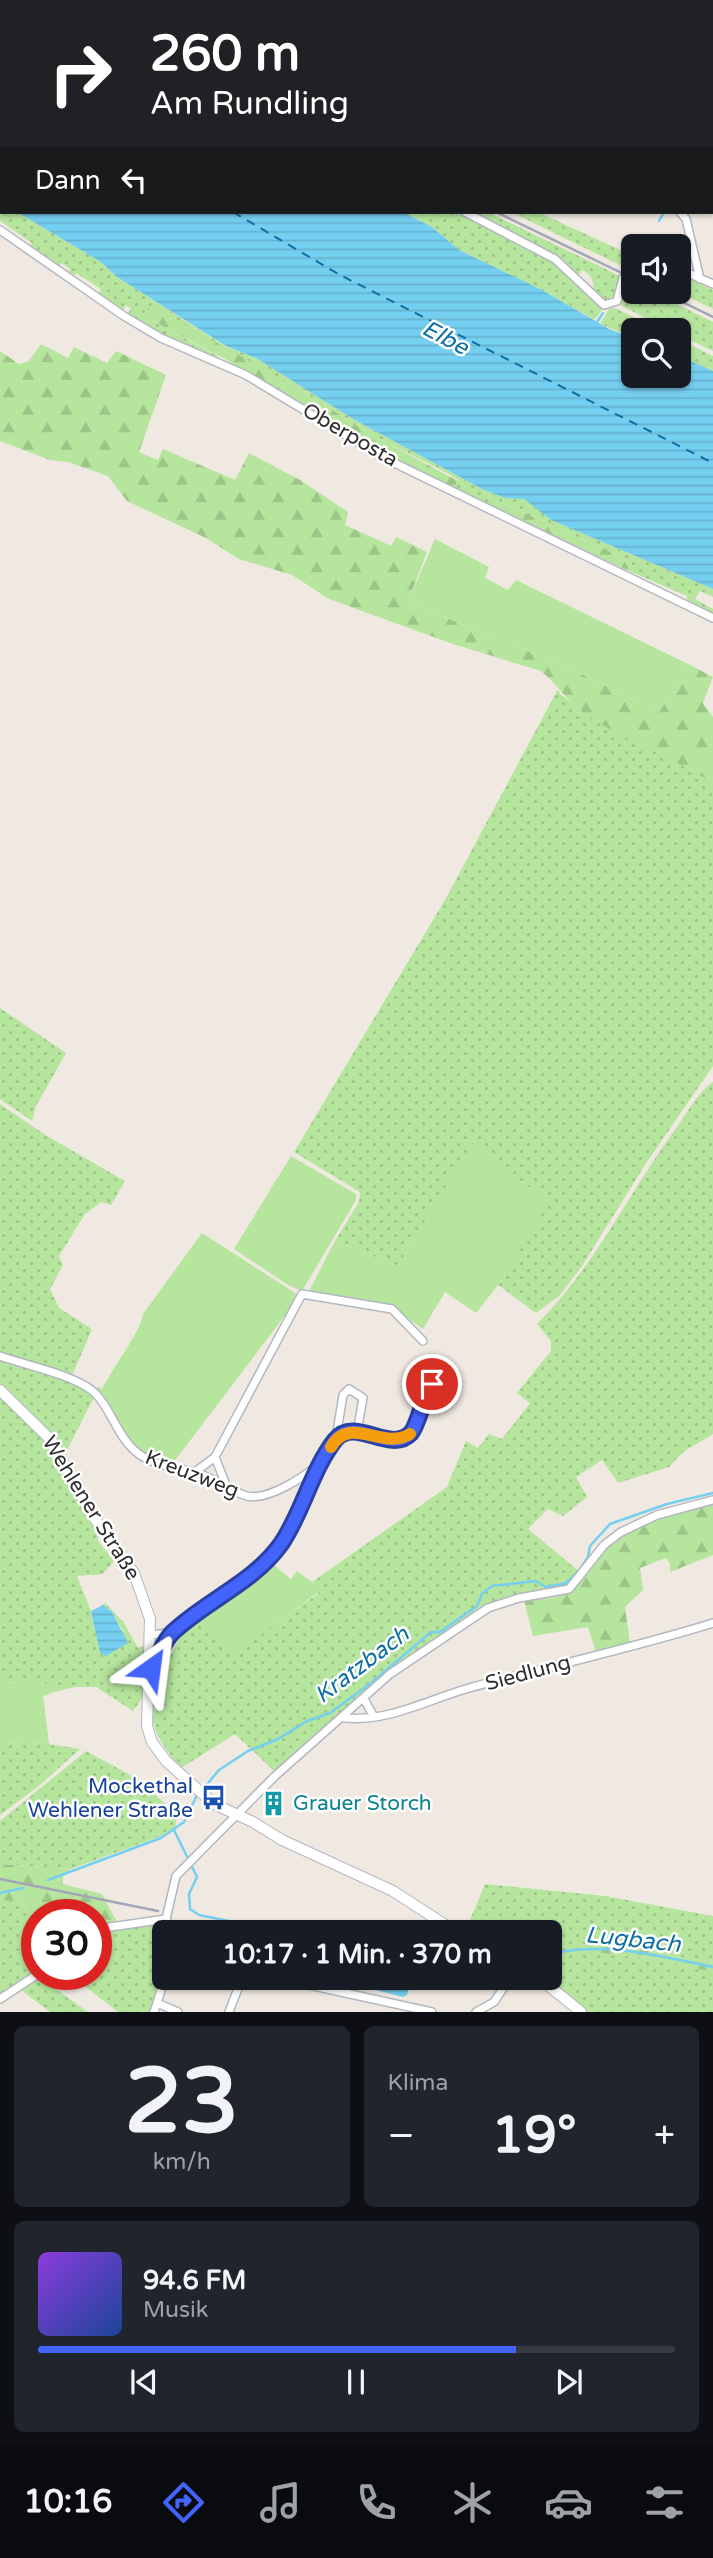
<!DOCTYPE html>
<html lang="de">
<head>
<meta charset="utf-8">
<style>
	:root { --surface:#171b24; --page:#20242c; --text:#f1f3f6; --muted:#9ea1a6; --line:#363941; --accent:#4264fb }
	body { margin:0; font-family:"Varela Round",sans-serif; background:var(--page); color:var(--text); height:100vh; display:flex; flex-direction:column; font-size:26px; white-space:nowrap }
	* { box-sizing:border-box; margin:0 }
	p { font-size:23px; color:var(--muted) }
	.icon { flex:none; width:38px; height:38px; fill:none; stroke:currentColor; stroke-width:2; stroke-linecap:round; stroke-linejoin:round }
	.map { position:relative; height:2012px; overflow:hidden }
	.details { display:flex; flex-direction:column; gap:14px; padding:14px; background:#0d0f14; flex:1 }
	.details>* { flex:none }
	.guide { position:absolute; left:0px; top:0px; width:714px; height:214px; box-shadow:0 2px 5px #0004; background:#202124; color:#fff; overflow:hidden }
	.fabs { position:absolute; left:621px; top:234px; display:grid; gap:14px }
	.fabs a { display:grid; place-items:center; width:70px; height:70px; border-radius:10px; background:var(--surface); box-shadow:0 2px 5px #0004; font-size:35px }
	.speed { position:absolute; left:21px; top:1899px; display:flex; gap:14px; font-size:35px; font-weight:700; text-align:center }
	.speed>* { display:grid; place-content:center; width:91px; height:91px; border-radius:50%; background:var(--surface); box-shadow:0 2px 5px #0004; line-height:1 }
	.speed .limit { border:10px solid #d22; background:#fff; color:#111 }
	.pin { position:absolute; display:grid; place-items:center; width:60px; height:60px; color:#fff; margin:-30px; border:4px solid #fff; border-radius:50%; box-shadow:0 2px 7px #0007 }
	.me { position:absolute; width:77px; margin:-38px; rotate:31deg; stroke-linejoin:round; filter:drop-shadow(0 0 5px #0008) }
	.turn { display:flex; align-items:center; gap:24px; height:147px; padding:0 35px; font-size:32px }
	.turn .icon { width:91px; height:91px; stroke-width:2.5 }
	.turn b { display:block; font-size:49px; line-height:60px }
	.then { display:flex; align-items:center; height:66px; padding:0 35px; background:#0003; gap:14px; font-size:26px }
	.big { font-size:52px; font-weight:700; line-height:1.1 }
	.details .widget { flex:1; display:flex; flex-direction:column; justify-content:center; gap:10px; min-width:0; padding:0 24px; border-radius:10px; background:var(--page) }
	.details .dial { align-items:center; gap:0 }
	.dial b { font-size:91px; line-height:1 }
	.song { display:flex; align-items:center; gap:21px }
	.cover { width:84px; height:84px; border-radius:10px; background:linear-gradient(135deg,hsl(270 70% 55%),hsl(220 70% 35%)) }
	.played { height:7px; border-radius:4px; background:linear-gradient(90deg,var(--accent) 75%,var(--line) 75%) }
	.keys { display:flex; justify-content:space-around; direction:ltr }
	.heat { display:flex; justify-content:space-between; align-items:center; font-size:38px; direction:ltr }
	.details .tiles { flex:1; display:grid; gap:14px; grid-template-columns:1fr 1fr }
	.widget:last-child { grid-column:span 2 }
	.trip { position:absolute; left:152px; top:1920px; width:410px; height:70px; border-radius:10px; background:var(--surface); box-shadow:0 2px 5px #0004; font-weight:700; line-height:70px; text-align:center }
	.tabs { display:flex; height:112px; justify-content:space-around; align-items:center; background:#090b0e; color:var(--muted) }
	.tabs .icon { width:49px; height:49px }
	.tabs .on { color:var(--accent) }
	.tabs b { font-size:32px; color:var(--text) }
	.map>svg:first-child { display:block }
	.grass { fill:url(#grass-dots) }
	.forest { fill:url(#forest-firs) }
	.garden { fill:#b6e59e }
	.water { fill:url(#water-rules) }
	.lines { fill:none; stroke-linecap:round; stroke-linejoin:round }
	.stream { stroke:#75cff0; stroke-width:2.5 }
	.ferry { stroke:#0d6fa3; stroke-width:2; stroke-dasharray:9 7; stroke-linecap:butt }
	.street-tunnel { stroke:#c8c4bd; stroke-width:7; stroke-dasharray:7 3.5; stroke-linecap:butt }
	.street-casing { stroke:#b4b7c1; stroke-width:10 }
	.secondary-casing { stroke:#b4b7c1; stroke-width:12 }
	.street { stroke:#fff; stroke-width:7 }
	.secondary { stroke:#fff; stroke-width:10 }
	.rail { stroke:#a3a6b8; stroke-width:2.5 }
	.route-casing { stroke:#2b41a3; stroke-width:18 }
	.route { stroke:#4264fb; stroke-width:12 }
	.slow { stroke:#f59e0b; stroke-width:12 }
	.labels { text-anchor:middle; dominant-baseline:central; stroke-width:5; stroke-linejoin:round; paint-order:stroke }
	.street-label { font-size:21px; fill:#2e2e2e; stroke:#fff }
	.transit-label { font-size:21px; fill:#164399; stroke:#fff; text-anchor:end }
	.culture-label { font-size:21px; fill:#0d838f; stroke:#fff; text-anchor:start }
	.water-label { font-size:23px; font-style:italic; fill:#0d6fa3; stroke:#fff }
</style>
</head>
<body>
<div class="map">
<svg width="713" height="2012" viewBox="0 0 713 2012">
	<defs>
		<pattern id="grass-dots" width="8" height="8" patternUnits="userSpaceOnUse" patternTransform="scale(1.75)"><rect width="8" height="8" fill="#b6e59e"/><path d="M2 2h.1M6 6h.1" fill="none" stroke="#9dc588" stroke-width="1.8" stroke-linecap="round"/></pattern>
		<pattern id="forest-firs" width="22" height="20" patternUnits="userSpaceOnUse" patternTransform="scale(1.75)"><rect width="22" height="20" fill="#b6e59e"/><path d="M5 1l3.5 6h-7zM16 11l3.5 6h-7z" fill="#9dc588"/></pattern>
		<pattern id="water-rules" width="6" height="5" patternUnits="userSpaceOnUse" patternTransform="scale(1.75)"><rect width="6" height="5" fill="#75cff0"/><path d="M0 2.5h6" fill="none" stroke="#66b2ce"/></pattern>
	</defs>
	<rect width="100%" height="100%" fill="#efe9e1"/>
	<!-- grass -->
	<path class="grass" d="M0,201L2,212H17L101,262L117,277L225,346L256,358L353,419L482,489L505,498H524L551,520L713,589V597L700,591L695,599L713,609V614L687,600V596L627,570L632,562L490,497L486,505L453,488L458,480L447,473L372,435L301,390L143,316L218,356L216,359L161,336L127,315L131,309L126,305L122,311L98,295L101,289L76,273L73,278L67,274L70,269L62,263L58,267L29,248L32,243L0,221Z
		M403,212H458L486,225L553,262L602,310L594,320L542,290L459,250L432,227Z
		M470,212H488L620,276L614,300L603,301L595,294C593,282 593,275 582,270L578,275L560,257Z
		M511,212H538L633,256L624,267Z
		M679,273L713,290V309L678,292Z
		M626,279L633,283L634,292H652L713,322V351L679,335V331H671L618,304L624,293Z
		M613,308L617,309L662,331H634L633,338L600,324L609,309Z
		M679,339L713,356V371L679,356Z
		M558,689L560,694C607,730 663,751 713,783V1066L645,1165L582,1266L560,1295L536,1313L498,1285L548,1202L472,1144L398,1266L335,1241L359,1202L360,1192L294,1152L445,900Z
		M0,1008L66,1053L36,1106L32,1121L0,1099Z
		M713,1082V1434L683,1452L669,1467L618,1483L602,1460L576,1477L587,1497L563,1516L548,1509L528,1529L581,1573L567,1587L503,1599L437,1637L390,1671L275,1772L235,1734L181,1768C133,1714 152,1691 181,1635L179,1631L197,1618L231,1655L319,1593L312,1582L447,1487L466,1441L478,1448L489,1434L502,1439L530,1403L517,1393L551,1351V1341L537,1324C595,1266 629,1193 676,1128C687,1113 698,1092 713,1082Z
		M0,1104L47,1136L125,1181L111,1205L101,1202L85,1214L59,1256L63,1265L50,1289L59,1308L92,1329L71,1378L0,1354Z
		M0,1360L70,1382L94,1397L65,1454L34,1416L0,1385Z
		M0,1393L49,1444L96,1528L98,1541L114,1561L103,1574L77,1576L91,1611L100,1653L123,1631L112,1612L103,1605L105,1603L124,1623L138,1648L142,1646L147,1651L143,1697L133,1711L96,1687H75L54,1692V1684L0,1682Z
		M0,1742L49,1744L80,1749L40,1785L0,1815Z
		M86,1751L136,1778L177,1814L175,1831L71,1869L0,1864V1821Z
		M485,1884L605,1896L713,1916V1963L594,1941L582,1946V1951L648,1958L713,1972V2012H588L546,1978H550V1932H465Z
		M0,1900L18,1901L42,1914H37V1971L0,1995Z
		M139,1925V1932L153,1936L157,1951L164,1959V1973L151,2012H118L69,1974H96V1936L108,1929Z
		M39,1977L88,2012H50L20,1989Z"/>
	<!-- forest -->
	<path class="forest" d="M114,0H390L393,2H116Z
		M150,305L301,390L372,435L458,481L453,488L383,455L227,360L143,316Z
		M41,344L68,358L74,347L107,363L116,351L166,375L139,452L158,460L163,449L235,480L249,453L300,480L348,512L345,525L391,546L396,537L427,552L408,602L574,670L659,712L688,664L713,677L703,703L713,717V783C672,757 622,740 583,712C566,700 557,684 541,671L453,644L329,599L292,575L239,559L206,538L127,501L108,476L68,462L50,460L0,441V351L19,364L28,362Z
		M490,497L632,562L627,570L486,505Z
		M713,1502V1555L670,1572V1564L666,1558L640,1568L643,1590L625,1607L630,1643L596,1652L588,1627L533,1636L524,1600L557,1597L571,1591L613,1540L657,1517Z
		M0,1864L71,1869L64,1873L62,1884L102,1894L117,1922L96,1930V1914H42L18,1901L0,1900Z
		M156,1923L162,1924L169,1932H164V1959L157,1951L153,1936L139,1932V1925Z
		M594,1941L713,1963V1972L648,1958L582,1951V1946Z"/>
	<!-- garden -->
	<path class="garden" d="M485,0H713L712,91V2Z
		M435,539L489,567L485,578L508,590L516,580L688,664L659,712L574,670L408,602Z
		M472,1143L549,1203L498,1285L476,1313L445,1292L423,1329L393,1308L308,1293L335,1241L398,1266Z
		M291,1156L356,1194V1200L302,1291L288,1285L234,1249Z
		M202,1233L295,1293L296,1301L170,1467L139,1455L94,1392L98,1387L102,1389C111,1371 142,1329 143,1314Z
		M270,1562L291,1579L297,1571L312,1582L319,1592L231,1656L197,1618Z
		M0,1682L54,1684V1692L43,1696L49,1744L0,1742Z"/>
	<!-- water -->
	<path class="water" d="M0,0L21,2H2V202Z
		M17,212H403L432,227L459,250L542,290L609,329L633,338L634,376H679V356L713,371V589L551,520L524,499L505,498L482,489L353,419L256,358L226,346L117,277L101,262Z
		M103,1605L112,1612L128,1643L106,1656L100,1653L91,1611Z
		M375,1978L410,1984L407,1995L403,1997L372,1989Z"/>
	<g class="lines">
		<!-- stream -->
		<path class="stream" d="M659,221L664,212
			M595,325L603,313
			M204,1788L219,1770L248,1751L278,1739L307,1721L330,1713L371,1683L431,1632H440L477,1606L482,1594L492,1586L536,1581L546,1587L566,1583L579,1571L588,1557L590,1546L610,1524L667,1504L713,1493
			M174,1830L197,1877L189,1894L190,1909L199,1915L284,1932
			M48,1880L161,1838L184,1822L197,1795
			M0,1893L23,1888
			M550,1954C604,1941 660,1956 713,1967"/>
		<!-- ferry -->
		<path class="ferry" d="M0,75L2,76
			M233,212L340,275L713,463"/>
		<!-- street-tunnel -->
		<path class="street-tunnel" d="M623,278L630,265"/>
		<defs>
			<path id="street" d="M66,0L68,2
				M465,212L555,259L604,305L617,301L623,278
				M680,212L686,219L700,279
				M0,230L124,316L161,338L246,375L382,457L713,618
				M630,265L634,262
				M679,269L713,284
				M0,1356C25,1365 76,1375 95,1393C111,1409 117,1435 134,1450C150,1465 173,1467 193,1472C212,1476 229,1491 247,1496C267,1501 305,1477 318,1464
				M336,1438L343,1395L349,1389L363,1398L357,1432
				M215,1457L226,1485
				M195,1472L215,1457L302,1294L392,1309L423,1341
				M151,1635L171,1633
				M151,1668L171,1633L241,1583L281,1543L308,1486L336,1438L348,1432L390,1439L409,1435L423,1398L441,1371
				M364,1699L374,1717
				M344,1718C389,1722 427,1700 469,1688C550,1666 633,1648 713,1623
				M174,1932L166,1919L176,1876L274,1777L390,1674L488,1608L519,1598L569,1589L604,1545L621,1532L657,1515L713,1500
				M96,1933L110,1927L166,1919
				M277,1978L432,2012
				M0,1999L38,1974
				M157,2003L178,2012
				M154,2012L165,1978
				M229,2012L242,1978
				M476,2012L494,2002L510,1978"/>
			<path id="secondary" d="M0,1390L52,1441L90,1512L134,1573L150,1619L147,1726L152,1742L166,1761L214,1804L253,1822L282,1840L393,1891L456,1932
				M539,1978L581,2012"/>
		</defs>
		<!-- street casing -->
		<use href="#street" class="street-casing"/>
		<!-- secondary casing -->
		<use href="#secondary" class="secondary-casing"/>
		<!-- street -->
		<use href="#street" class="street"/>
		<!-- secondary -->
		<use href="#secondary" class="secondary"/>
		<!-- rail -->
		<path class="rail" d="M98,0L101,2
			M496,212L634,279
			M662,292L713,317
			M0,1879L158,1911"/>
	</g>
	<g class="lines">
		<defs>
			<path id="route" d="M151,1668C159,1657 163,1641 173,1632C207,1600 253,1583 281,1544C303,1512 311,1471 335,1440C355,1415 390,1455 411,1433C418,1425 423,1398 432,1384"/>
		</defs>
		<!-- route casing -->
		<use href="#route" class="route-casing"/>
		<!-- route -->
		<use href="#route" class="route"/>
		<!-- slow -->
		<path class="slow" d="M331,1447C350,1414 383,1451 410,1434"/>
	</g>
	<!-- icons -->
	<defs>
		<symbol id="bus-bare" viewBox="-9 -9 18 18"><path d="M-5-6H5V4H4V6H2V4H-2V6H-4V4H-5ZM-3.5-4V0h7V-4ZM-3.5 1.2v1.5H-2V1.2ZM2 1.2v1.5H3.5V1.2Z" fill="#1a4fb4" stroke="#fff" stroke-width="2.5" paint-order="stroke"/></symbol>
		<symbol id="building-bare" viewBox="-9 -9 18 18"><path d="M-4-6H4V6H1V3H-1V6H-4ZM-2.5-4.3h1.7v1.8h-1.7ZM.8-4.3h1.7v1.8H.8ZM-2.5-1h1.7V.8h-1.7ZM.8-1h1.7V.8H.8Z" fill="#0f9aa8" stroke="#fff" stroke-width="2.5" paint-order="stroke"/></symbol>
	</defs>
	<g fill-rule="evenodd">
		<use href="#bus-bare" x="196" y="1780" width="35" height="35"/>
		<use href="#building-bare" x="256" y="1786" width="35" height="35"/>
	</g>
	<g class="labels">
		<!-- street labels -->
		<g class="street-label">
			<text transform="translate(350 435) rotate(30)">Oberposta</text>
			<text transform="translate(192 1474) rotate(21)">Kreuzweg</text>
			<text transform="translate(91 1508) rotate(58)">Wehlener Straße</text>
			<text transform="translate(528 1673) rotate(-15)">Siedlung</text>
		</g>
		<!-- transit labels -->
		<g class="transit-label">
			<text x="193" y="1786">Mockethal<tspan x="193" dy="24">Wehlener Straße</tspan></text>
		</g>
		<!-- culture labels -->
		<g class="culture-label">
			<text x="293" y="1803">Grauer Storch</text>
		</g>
		<!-- water labels -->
		<g class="water-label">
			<text transform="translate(445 338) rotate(28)">Elbe</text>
			<text transform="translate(362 1665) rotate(-37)">Kratzbach</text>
			<text transform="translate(633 1940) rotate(6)">Lugbach</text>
		</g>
	</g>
</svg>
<div class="fabs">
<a><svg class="icon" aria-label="sound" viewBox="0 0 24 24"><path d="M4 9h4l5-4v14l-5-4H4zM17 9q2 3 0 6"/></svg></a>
<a><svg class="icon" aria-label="search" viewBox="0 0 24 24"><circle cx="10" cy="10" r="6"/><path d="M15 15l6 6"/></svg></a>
</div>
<div class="speed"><div class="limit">30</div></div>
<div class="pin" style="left:432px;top:1384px;background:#d93025"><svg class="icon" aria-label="arrive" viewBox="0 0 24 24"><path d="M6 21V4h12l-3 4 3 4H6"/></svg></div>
<svg class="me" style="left:151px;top:1668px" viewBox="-20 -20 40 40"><path d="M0-17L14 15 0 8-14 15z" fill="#4264fb" stroke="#fff" stroke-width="4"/></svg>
<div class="trip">10:17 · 1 Min. · 370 m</div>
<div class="guide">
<div class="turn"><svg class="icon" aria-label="right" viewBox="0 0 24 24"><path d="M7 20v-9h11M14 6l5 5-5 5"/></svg><div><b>260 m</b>Am Rundling</div></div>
<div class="then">Dann<svg class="icon" aria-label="left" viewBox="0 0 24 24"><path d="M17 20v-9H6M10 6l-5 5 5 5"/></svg></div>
</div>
</div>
<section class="details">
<div class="tiles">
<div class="widget dial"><b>23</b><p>km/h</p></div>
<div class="widget"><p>Klima</p>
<div class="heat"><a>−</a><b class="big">19°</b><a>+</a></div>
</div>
<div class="widget">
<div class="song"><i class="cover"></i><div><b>94.6 FM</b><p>Musik</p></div></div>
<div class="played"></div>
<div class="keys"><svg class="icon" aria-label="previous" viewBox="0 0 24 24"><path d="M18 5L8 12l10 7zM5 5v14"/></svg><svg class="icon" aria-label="pause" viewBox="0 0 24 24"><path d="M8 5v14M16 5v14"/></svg><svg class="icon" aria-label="next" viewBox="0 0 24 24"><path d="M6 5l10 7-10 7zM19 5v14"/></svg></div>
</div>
</div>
</section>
<nav class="tabs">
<b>10:16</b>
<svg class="icon on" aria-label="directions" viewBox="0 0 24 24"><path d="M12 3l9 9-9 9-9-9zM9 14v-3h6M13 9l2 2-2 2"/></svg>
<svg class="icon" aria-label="music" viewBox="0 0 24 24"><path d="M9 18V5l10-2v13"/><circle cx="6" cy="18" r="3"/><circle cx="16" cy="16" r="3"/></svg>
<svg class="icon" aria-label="phone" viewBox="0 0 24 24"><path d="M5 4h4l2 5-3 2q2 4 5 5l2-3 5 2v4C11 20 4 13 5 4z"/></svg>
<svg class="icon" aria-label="climate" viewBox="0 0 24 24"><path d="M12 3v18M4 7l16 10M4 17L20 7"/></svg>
<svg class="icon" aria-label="car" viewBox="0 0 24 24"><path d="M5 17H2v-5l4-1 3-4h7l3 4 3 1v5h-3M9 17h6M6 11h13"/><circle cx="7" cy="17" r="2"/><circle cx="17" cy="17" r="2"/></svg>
<svg class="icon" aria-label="filters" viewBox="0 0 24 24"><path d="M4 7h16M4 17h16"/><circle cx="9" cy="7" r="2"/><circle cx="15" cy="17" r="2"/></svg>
</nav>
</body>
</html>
